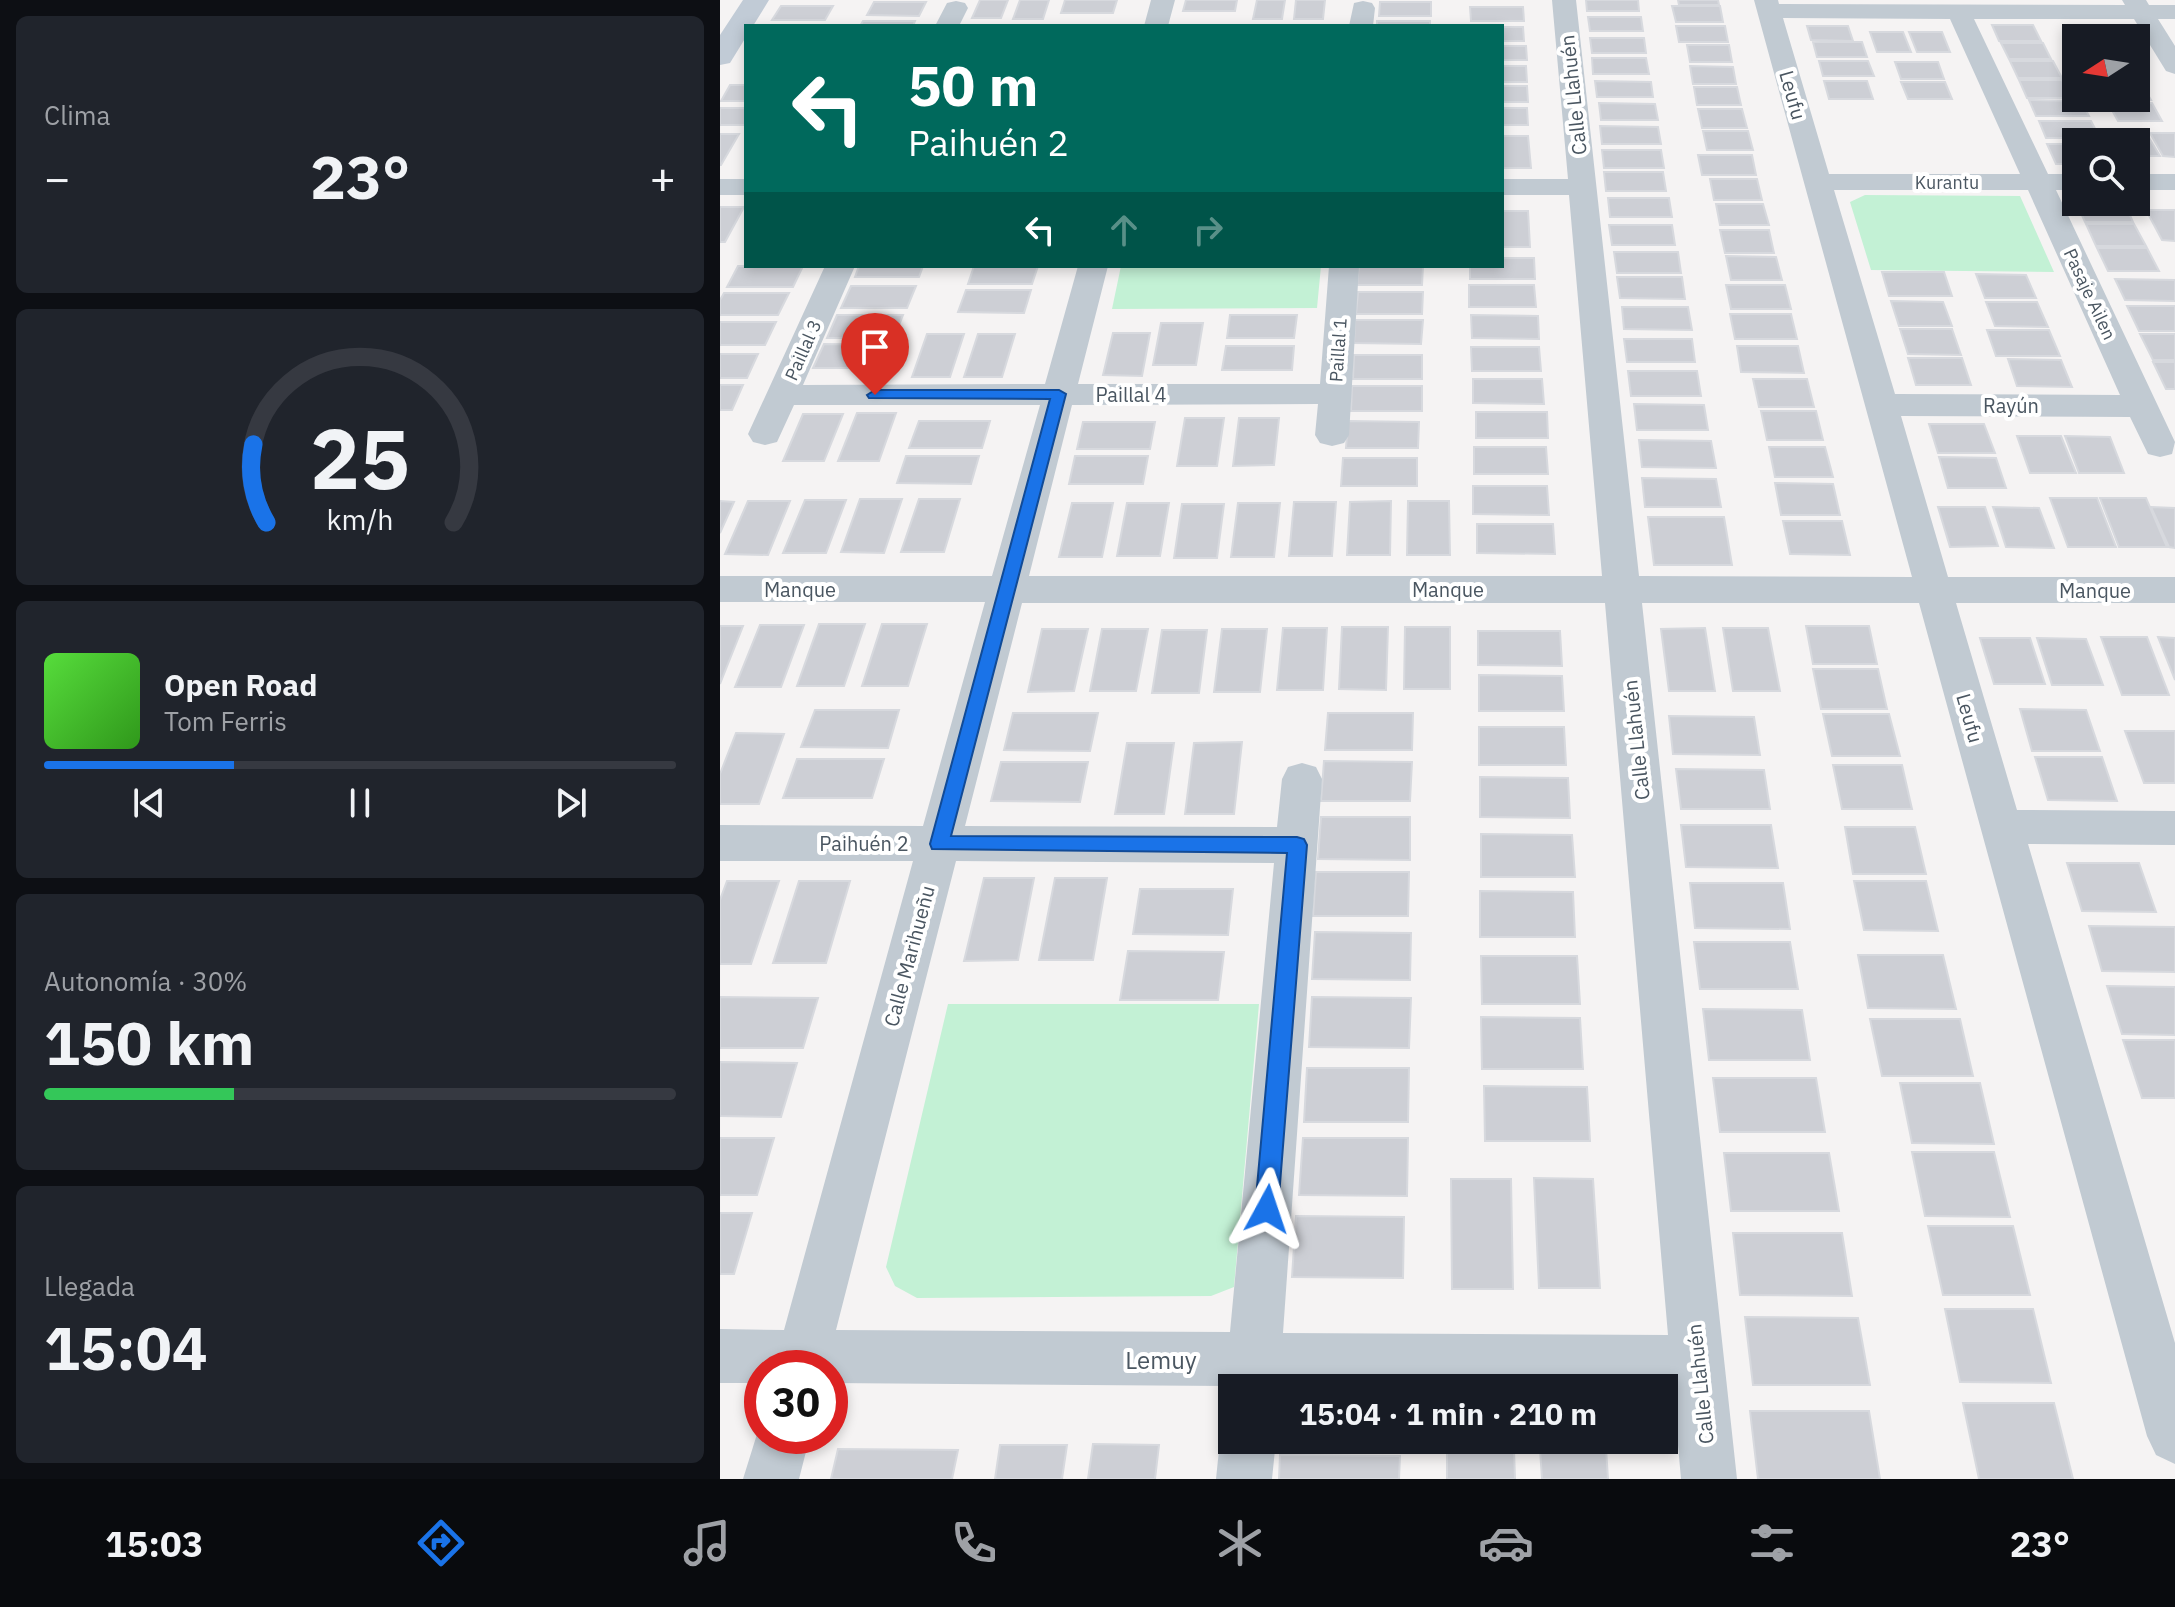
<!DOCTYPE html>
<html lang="es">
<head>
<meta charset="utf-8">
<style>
	:root { --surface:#171b24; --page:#20242c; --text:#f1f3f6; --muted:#9ea1a6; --line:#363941; --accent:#1a73e8 }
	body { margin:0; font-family:"IBM Plex Sans",sans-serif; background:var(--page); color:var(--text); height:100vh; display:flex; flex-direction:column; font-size:30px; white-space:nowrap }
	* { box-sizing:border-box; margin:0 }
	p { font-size:26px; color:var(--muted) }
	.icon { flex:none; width:44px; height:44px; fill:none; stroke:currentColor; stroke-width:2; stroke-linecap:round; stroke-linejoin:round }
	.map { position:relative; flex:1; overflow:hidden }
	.details { display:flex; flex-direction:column; gap:16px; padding:16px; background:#0d0f14; width:720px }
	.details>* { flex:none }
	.hud { position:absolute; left:24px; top:24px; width:760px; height:244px; border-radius:0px; box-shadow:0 4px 12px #0003; background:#00695c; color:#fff; overflow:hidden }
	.needle { width:52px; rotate:258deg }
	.tools { position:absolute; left:1342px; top:24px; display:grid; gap:16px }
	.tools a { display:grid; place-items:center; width:88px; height:88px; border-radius:0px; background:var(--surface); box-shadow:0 4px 12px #0003; font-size:40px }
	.speed { position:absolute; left:24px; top:1350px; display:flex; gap:16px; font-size:40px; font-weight:700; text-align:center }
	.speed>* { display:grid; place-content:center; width:104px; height:104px; border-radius:50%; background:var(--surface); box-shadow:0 4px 12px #0003; line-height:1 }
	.speed .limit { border:12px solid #d22; background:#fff; color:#111 }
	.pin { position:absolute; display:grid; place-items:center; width:68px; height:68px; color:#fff; margin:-82px -34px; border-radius:50% 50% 50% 0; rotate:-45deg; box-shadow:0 0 8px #0007 }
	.pin .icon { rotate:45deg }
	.me { position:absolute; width:88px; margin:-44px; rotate:5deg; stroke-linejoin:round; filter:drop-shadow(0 0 6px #0008) }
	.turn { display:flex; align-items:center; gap:28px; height:168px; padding:0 32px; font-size:36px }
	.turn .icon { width:104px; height:104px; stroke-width:2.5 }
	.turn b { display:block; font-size:56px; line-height:68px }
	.lanes { display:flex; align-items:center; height:76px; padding:0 32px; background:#0003; justify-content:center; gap:40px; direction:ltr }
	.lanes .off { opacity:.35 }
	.big { font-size:60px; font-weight:800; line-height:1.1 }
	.details .widget { flex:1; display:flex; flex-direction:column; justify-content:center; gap:12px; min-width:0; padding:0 28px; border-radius:12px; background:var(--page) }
	.details .dial { align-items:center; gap:0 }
	.dial svg { height:208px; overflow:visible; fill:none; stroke:var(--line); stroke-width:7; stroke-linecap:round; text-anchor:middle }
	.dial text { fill:var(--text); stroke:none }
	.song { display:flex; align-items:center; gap:24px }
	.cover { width:96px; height:96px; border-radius:12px; background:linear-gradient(135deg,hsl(110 70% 55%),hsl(110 70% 35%)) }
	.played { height:8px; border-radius:4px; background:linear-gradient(90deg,var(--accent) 30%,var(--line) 30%) }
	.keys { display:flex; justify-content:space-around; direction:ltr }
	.heat { display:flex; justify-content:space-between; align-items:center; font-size:44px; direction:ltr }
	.charge { height:12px; border-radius:6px; background:linear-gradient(90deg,#34c759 30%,var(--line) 0) }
	.trip { position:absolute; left:498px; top:1374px; width:460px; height:80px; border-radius:0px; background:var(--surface); box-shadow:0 4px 12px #0003; font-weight:800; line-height:80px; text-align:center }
	.tab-bar { display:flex; height:128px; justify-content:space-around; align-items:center; background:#090b0e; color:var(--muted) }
	.tab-bar .icon { width:56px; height:56px }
	.tab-bar .on { color:var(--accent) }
	.tab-bar b { font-size:36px; color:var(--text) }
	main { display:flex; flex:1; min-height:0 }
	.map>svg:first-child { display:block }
	.green { fill:#c3f1d5 }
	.building { fill:#cdcfd5; stroke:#d7d9de; stroke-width:2 }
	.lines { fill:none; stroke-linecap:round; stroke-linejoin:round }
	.street { fill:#c1cad2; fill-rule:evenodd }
	.secondary { fill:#c1cbd6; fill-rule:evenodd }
	.route { fill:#1a73e8; stroke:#114b97; stroke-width:2 }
	.labels { text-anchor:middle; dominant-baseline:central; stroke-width:8; stroke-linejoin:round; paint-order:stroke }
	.far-street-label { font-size:18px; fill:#4a5661; stroke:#fff }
	.street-label { font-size:20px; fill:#4a5661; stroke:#fff }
	.near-street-label { font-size:24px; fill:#4a5661; stroke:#fff }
</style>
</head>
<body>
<main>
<section class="details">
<div class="widget"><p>Clima</p>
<div class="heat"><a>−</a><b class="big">23°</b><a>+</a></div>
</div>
<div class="widget dial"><svg viewBox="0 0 100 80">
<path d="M14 69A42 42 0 1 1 86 69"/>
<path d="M14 69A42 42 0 0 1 9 39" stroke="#1a73e8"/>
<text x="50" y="56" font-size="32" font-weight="700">25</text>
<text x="50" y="72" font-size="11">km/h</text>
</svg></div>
<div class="widget">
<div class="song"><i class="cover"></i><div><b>Open Road</b><p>Tom Ferris</p></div></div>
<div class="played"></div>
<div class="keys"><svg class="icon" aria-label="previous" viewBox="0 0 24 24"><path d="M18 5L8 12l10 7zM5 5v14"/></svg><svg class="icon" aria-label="pause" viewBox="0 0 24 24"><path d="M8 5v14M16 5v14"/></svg><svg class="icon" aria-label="next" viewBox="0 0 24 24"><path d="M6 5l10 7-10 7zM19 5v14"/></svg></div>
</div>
<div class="widget"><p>Autonomía · 30%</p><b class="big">150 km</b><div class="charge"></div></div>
<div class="widget"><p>Llegada</p><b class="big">15:04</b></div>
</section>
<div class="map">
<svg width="1455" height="1479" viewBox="0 0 1455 1479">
	<rect width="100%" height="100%" fill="#f5f3f3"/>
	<!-- green -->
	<path class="green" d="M1145,195L1300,196L1334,272L1151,270L1130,202Z
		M401,266H601L597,308L392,309Z
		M228,1004H539L514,1287L491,1296L197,1298L175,1286L166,1267Z"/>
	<!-- building -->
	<path class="building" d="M260,0H288L281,18H252Z
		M300,0H329L323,19H293Z
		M345,0H397L393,13H341Z
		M466,0H517L515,11H463Z
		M537,0H565L562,19H533Z
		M576,0H605L603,19H574Z
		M866,0H918L919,11H867Z
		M958,0H998L999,5H959Z
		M154,2H206L199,16L147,15Z
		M660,2H711V16H659Z
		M61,6H113L105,20H52Z
		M952,6H1000L1003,22H956Z
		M750,7H803L804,21H751Z
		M868,17H921L923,31H870Z
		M143,21H195L193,26H140Z
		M657,21H710V26H657Z
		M1272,25H1313L1321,41H1279Z
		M956,26H1005L1008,42H959Z
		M1087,26H1128L1133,41L1091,40Z
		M1347,26H1388L1395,38H1356L1355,42Z
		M782,27H803L804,41H782Z
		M1150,32H1183L1191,52H1157Z
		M1189,32H1222L1230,52H1197Z
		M870,38H924L926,53H872Z
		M1093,42H1142L1147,57H1097Z
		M1281,43H1323L1331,59H1289Z
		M967,45H1009L1012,62H970Z
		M782,46H806L807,60H782Z
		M872,58H926L929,74H873Z
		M1099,61H1148L1154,76H1103Z
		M1290,61H1333L1342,78H1298Z
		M1175,62H1218L1224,79H1181Z
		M782,66H806L807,82H782Z
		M970,66L1013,67L1016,84H973Z
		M1299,80H1342L1351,98H1307Z
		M875,81L931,82L933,97H877Z
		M1104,81H1147L1153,99H1109Z
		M1181,82H1225L1232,99H1188Z
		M1416,83H1421L1431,100H1387L1416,98Z
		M10,85H26V101H1Z
		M782,86H807L808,102H782Z
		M974,87H1017L1021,105H977Z
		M1309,100L1361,101L1369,116H1316Z
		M879,103L935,104L938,120H881Z
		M1388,103H1432L1442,121H1398Z
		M0,108H26V125H0Z
		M782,108H807L808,125H782Z
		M978,109H1022L1027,128H982Z
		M1319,121H1371L1380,138H1326Z
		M880,126L938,127L941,144H882Z
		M983,131H1028L1033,150H987Z
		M1391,133H1426L1440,156H1416V142H1395Z
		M1430,133H1455V157L1443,156Z
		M0,134H19L1,165H0Z
		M782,136H808L811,168H782Z
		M1327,144H1356V164H1336Z
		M882,150H941L944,168H884Z
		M978,155H1032L1036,175H982Z
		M884,172H943L946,191H886Z
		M990,179H1037L1042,200H994Z
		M888,198H949L952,217H890Z
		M1355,200L1404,202L1413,222H1365Z
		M996,204H1043L1049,225H1000Z
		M0,207H24L5,242H0Z
		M1426,210H1455V241L1442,240Z
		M782,211H808L810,247H782Z
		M1366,224H1414L1426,246H1376Z
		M889,225H952L955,245H892Z
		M1000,230H1049L1054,253H1005Z
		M1377,248H1427L1439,271H1388Z
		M894,252H958L961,273H897Z
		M1006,256L1056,257L1062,280H1011Z
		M782,258H814L815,279H750V266H782Z
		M18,266H83L73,287H7Z
		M139,266H203L199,277H135Z
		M254,266H318L312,284H248Z
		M639,266H703L702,285H637Z
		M1162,272H1224L1232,296H1169Z
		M1256,274L1306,275L1316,298H1265Z
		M897,277H962L965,299L900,298Z
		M1395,279L1455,280V301L1405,300Z
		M749,285H814L816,307H749Z
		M1006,285H1065L1071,309H1011Z
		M131,286H196L187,308H121Z
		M246,290H311L304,313L238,312Z
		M638,292H703L702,314H636Z
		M4,293H69L58,315H0V300Z
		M1171,301L1223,302L1232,326H1179Z
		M1266,302H1317L1328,327L1275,326Z
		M1407,306H1455V331H1419Z
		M902,307H968L972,330L904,329Z
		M1010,314H1071L1077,339H1015Z
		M117,315H183L174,338H107Z
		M510,315H577L574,338H507Z
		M751,315L818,316L819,339L752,338Z
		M635,320H703L701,344L634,343Z
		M0,322H56L45,345H0Z
		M441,323H483L476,365H433Z
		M1180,329H1232L1241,355L1188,354Z
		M1267,330H1329L1340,356H1276Z
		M393,333H430L422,376L383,375Z
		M207,334H244L230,377H192Z
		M258,334H295L282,377H244Z
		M1420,334H1455V360H1433Z
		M904,339H972L975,362H907Z
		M104,344L171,345L162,368H93Z
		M506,346H574L572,370H502Z
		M1017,346H1078L1084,373L1021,372Z
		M751,347H819L821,371H752Z
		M0,354H38L27,378H0Z
		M634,355H702V379H633Z
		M1188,358H1242L1251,385H1196Z
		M1288,359L1341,360L1352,387L1297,386Z
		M1433,362H1455V389H1446Z
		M908,371H977L981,396H911Z
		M753,379H822L824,404L753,403Z
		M1033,379H1087L1094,407H1039Z
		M0,385H23L12,410H0Z
		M632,386H702V411H631Z
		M914,404L984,405L988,430H917Z
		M1041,411H1096L1103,440H1047Z
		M756,412H827L828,438H756Z
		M137,413H176L159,461H118Z
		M83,414H123L104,461H63Z
		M465,418H504L497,466H457Z
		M519,418H559L554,465L513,466Z
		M199,421H270L262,448H189Z
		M628,421L699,422L698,448H626Z
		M363,422H435L430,449H357Z
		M1209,424H1264L1275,453H1218Z
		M1297,436H1341L1356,473H1310Z
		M1345,436L1390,437L1404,473H1359Z
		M919,440L991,441L996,468L922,467Z
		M754,447H826L828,474H754Z
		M1049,447H1105L1113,477H1055Z
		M186,456H259L251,484L177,483Z
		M355,456H428L423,484H349Z
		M1219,457L1276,458L1286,488H1228Z
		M623,458H697V486H621Z
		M922,478L996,479L1001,507H925Z
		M1055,483L1113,484L1120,515H1061Z
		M753,486H827L829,515L753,514Z
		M1330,498H1377L1396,547H1348Z
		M1380,498H1426L1447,547H1399Z
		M140,499H182L164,553L121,552Z
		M199,499H240L224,552H181Z
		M85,500H126L106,553H63Z
		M0,501L14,502L0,533Z
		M28,501H70L48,555L5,554Z
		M671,501L670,555H627L630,502Z
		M688,501H729L730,555H687Z
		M574,502H616L612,556H569Z
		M352,503H393L382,557H339Z
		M407,503H449L440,556H397Z
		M518,503H560L554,557H511Z
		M462,504H504L497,558H454Z
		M1218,507H1265L1278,546L1230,547Z
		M1273,507L1319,508L1334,548L1286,547Z
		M1431,507L1455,508V548L1449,547Z
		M928,517H1004L1012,565H934Z
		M1063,521H1122L1130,555L1070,554Z
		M757,524H833L835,554L757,553Z
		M99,624H145L124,686H77Z
		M162,624H207L188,686H142Z
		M40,625H84L61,687H15Z
		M0,626H23L0,684Z
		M1086,626H1149L1157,664H1093Z
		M622,627H668L666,690L619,689Z
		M685,627H730V689H684Z
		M563,628H607L603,690H557Z
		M985,628L995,691H949L941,629Z
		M1003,628H1048L1060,691H1013Z
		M322,629H368L354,691L308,692Z
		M382,629H428L416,691H370Z
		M502,629H547L540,692H494Z
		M442,630H487L479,693H432Z
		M758,631H840L842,666L758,665Z
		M1381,637H1427L1449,695H1402Z
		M1438,637L1455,638V680Z
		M1260,638H1310L1325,684H1274Z
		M1317,638L1366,639L1383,685H1332Z
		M1093,669H1158L1167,709H1101Z
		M759,675L842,676L844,711H759Z
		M1300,709L1366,710L1380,751H1312Z
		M95,710H179L168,748L81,747Z
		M293,713H378L370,751L284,750Z
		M608,713H693L692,750H605Z
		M1103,714H1169L1180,756H1112Z
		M949,716L1034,717L1040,755L953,754Z
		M759,727H844L846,765H759Z
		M1405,731H1455V783H1424Z
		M16,733L64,734L39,804H0V774Z
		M522,742L514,814H465L474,743Z
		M407,743H454L444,814H395Z
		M1315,757H1382L1397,801L1328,800Z
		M77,759H164L152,798H63Z
		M604,761L692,762L690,801H601Z
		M281,762H368L360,802L271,801Z
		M1113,765H1182L1192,809H1122Z
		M956,769L1044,770L1050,809H961Z
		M760,777L848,778L850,818L760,817Z
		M601,817H690V860L598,859Z
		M961,825H1051L1058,868L966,867Z
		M1125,827H1195L1206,874H1133Z
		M761,834L852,835L855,877H761Z
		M1347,863H1419L1436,912L1362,911Z
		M596,872H689L688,916H593Z
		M264,878H314L298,960L244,961Z
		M335,878H387L373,960H319Z
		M7,881H59L31,964H0V900Z
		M79,881H130L106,963H53Z
		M1134,881H1206L1218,931L1144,930Z
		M970,883H1063L1070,929L975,928Z
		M420,889H513L508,935L413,934Z
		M760,891L853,892L855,937H760Z
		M1369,926L1455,927V972L1382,971Z
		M595,932L691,933L690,980L592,979Z
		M974,942H1070L1078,989H980Z
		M408,951L504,952L498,1000H400Z
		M1138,955H1223L1236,1009L1148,1008Z
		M761,956H857L860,1004H762Z
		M1387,986L1455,987V1035L1402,1034Z
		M0,997L98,998L83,1048H0Z
		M592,997L691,998L689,1048L589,1047Z
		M983,1009L1082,1010L1090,1060H989Z
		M761,1017L860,1018L863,1069H762Z
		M1150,1019H1240L1253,1076H1162Z
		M1403,1040H1455V1098H1422Z
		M0,1062L77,1063L61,1117L0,1116Z
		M587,1068H689L688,1122H584Z
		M993,1078H1096L1105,1132H1000Z
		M1180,1083H1260L1274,1144L1192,1143Z
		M764,1086L867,1087L870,1141H765Z
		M0,1138H54L37,1195H0Z
		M583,1138H688L687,1196L579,1195Z
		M1192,1152H1274L1290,1217L1205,1216Z
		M1004,1153H1109L1119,1211H1011Z
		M814,1178L873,1179L880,1288H819Z
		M731,1179H791L793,1289H732Z
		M0,1213H32L14,1274H0Z
		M576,1216L684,1217L683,1278L572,1277Z
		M1208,1226H1293L1310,1295H1223Z
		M1013,1233H1122L1132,1296L1020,1295Z
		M1225,1309H1313L1331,1383L1240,1382Z
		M1025,1317L1138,1318L1150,1385H1033Z
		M1243,1403H1334L1353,1479H1259Z
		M1030,1411H1149L1160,1479H1038Z
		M373,1444L439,1445L435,1479H368Z
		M280,1445H347L342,1479H275Z
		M886,1448L888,1479H822L820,1449Z
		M118,1449L238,1450L232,1479H111Z
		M727,1449H794L795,1479H727Z
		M560,1455L680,1456L679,1479H559Z"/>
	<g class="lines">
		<!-- street -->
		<path class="street" d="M431,0H455L448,26H424Z
			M832,0H856L919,576L1192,577L1034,0H1058L1059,4L1405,5L1402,0H1426L1429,5H1455V19H1438L1455,46V74L1446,71L1414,19H1254L1328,174H1356V190H1336L1455,442L1452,454L1440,457L1428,454L1410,417L1181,416L1228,577H1455V603H1236L1297,810L1455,811V845L1308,844L1455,1343V1464L1436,1455L1427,1436L1199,603H922L1017,1479H961L953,1389L559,1386L512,1388V1405L505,1386L110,1383V1368H42V1383H0V1329L64,1330L193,861H0V825L203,826L265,602H0V576H272L320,405H74L57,442L45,445L33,442L28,434L105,266H135L83,385L325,384L358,266H388L358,384H600L609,266H639L629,435L624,443L612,446L600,443L595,435L598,404L352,405L309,576H882L849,195H782V179H848ZM1063,18L1230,19L1300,174H1109ZM1114,190H1308L1400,395L1175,394ZM302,603H885L948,1335L563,1333L602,779L596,767L582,763L568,767L562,779L557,827L245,826ZM236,861L554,863L510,1332L116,1330Z
			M236,1L245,3L248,8L239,26H215L227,3Z
			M643,1L652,3L655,8L653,26H629L634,3Z
			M1416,174H1455V190H1416Z
			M0,179H26V195H0Z
			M42,1418V1436H90L79,1479H23Z
			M512,1419V1440H556L552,1479H496L500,1440Z"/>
		<!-- secondary -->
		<path class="secondary" d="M23,0H49L33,26H26V37L10,63L0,65V35Z"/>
	</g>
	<!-- route -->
	<path class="route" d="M155,390H339L346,394L231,836L577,837L584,839L587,845L558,1209L555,1217L547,1220L539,1217L535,1209L567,853L212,849L210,844L330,399L149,398L147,395Z"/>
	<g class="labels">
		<!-- far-street labels -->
		<g class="far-street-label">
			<text x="1227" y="182">Kurantu</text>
			<text transform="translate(1370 294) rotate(65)">Pasaje Ailen</text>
			<text transform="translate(83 350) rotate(-66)">Paillal 3</text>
			<text transform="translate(618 350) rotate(-86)">Paillal 1</text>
		</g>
		<!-- street labels -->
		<g class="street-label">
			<text transform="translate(853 95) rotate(-96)">Calle Llahuén</text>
			<text transform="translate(1073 95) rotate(74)">Leufu</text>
			<text x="411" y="394">Paillal 4</text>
			<text x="1291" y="405">Rayún</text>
			<text x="80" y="589">Manque</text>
			<text x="728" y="589">Manque</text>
			<text x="1375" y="590">Manque</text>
			<text transform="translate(1250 718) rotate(74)">Leufu</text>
			<text transform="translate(916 740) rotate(-96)">Calle Llahuén</text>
			<text x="144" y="843">Paihuén 2</text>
			<text transform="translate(189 956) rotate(-75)">Calle Marihueñu</text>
			<text transform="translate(980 1384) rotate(-96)">Calle Llahuén</text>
		</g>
		<!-- near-street labels -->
		<g class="near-street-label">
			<text x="441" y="1360">Lemuy</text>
		</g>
	</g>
</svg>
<div class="tools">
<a><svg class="needle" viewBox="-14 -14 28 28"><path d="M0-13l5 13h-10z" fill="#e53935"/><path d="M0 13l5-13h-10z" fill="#9ea1a6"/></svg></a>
<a><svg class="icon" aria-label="search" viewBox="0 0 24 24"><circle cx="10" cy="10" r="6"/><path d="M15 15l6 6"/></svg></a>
</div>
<div class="speed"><div class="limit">30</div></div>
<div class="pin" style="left:155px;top:395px;background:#d93025"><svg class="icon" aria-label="arrive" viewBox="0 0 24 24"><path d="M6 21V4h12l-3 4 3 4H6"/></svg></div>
<svg class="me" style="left:547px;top:1209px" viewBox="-20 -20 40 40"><path d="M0-17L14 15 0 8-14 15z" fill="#1a73e8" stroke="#fff" stroke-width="4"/></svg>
<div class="trip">15:04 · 1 min · 210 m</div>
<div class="hud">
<div class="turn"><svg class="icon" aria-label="left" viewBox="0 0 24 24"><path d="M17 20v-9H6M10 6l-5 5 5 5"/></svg><div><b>50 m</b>Paihuén 2</div></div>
<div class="lanes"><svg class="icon" aria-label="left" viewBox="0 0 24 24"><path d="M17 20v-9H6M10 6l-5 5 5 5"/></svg><svg class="icon off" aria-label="ahead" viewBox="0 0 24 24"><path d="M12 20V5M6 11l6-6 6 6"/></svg><svg class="icon off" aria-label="right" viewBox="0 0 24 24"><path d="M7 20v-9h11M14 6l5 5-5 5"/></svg></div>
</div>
</div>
</main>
<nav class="tab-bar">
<b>15:03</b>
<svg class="icon on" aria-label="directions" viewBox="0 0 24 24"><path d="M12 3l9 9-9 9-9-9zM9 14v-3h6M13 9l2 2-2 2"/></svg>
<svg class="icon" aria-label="music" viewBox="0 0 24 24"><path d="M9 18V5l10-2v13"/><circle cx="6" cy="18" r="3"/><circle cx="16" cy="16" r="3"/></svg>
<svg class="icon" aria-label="phone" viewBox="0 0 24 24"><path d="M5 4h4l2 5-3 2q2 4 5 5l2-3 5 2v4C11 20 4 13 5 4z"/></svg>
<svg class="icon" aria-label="climate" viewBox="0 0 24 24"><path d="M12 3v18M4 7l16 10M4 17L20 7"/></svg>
<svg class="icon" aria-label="car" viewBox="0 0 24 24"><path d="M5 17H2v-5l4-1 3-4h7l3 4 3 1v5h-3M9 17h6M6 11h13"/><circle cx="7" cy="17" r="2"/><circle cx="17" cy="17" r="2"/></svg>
<svg class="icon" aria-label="filters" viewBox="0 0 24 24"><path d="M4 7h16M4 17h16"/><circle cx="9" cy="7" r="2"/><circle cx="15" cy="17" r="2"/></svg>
<b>23°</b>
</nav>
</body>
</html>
